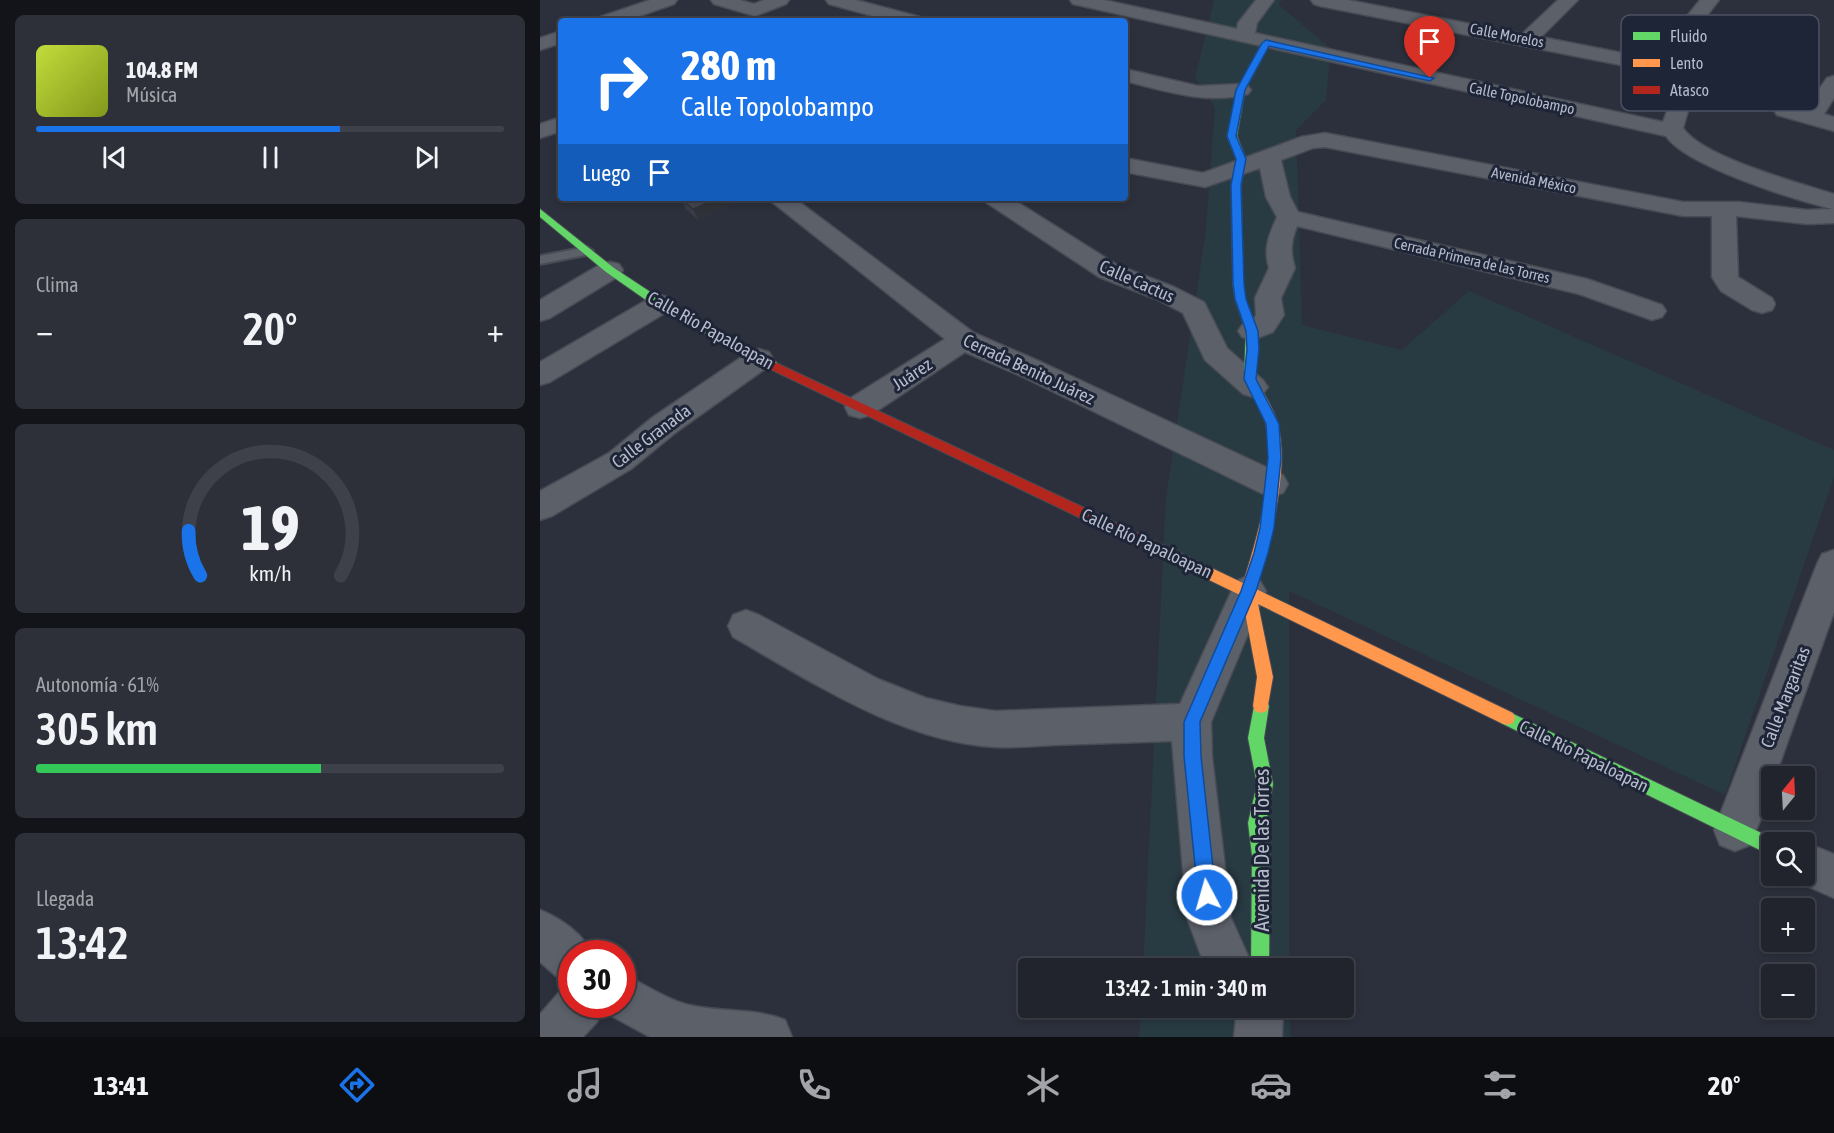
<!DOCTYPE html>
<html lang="es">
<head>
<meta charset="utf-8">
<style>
	:root { --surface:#21242d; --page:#2d3039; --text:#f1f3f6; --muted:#a2a4aa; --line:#3e4149; --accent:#1a73e8 }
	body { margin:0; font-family:"Asap Condensed",sans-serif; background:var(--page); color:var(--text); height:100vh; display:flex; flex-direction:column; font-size:22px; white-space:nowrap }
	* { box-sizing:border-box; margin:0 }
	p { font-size:20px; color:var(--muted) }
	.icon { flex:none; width:33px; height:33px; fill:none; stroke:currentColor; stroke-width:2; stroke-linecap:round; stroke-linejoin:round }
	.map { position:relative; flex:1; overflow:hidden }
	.panel { display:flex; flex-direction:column; gap:15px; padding:15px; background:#121419; width:540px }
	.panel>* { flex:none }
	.banner { position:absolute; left:18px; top:18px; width:570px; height:183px; border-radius:6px; box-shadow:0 3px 9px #0003,0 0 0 2px var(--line); background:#1a73e8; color:#fff; overflow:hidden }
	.needle { width:39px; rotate:18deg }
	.buttons { position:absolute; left:1221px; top:766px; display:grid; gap:12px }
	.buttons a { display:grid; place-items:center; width:54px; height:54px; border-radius:6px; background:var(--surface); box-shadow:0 3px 9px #0003,0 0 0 2px var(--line); font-size:30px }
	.speed { position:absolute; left:18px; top:940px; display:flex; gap:12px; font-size:30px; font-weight:700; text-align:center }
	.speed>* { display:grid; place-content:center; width:78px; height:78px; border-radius:50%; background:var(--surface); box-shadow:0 3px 9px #0003,0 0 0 2px var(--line); line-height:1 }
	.speed .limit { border:9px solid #d22; background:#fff; color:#111 }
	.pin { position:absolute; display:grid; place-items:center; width:51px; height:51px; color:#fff; margin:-62px -26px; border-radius:50% 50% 50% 0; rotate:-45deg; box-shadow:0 0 6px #0007 }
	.pin .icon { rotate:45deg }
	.me { position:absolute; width:66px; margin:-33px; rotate:354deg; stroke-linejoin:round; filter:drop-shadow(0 0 4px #0008) }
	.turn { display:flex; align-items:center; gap:21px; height:126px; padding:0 24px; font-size:27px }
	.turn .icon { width:78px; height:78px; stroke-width:2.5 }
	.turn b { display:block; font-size:42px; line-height:51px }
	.then { display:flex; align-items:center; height:57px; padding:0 24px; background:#0003; gap:12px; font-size:22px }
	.big { font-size:45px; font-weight:600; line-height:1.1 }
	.panel .widget { flex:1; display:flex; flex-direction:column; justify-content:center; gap:9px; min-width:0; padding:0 21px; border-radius:9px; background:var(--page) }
	.panel .dial { align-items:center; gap:0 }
	.dial svg { height:156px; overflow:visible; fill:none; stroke:var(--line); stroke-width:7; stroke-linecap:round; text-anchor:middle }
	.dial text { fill:var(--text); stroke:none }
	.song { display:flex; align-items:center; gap:18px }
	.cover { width:72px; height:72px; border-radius:9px; background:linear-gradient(135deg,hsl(70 70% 55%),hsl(70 70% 35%)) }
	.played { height:6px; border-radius:3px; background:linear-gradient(90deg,var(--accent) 65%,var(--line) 65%) }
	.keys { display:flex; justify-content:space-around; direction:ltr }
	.heat { display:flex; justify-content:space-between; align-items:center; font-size:33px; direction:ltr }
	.charge { height:9px; border-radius:4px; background:linear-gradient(90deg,#34c759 61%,var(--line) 0) }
	.trip { position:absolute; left:478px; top:958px; width:336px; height:60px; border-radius:6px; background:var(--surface); box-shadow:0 3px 9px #0003,0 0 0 2px var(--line); font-weight:600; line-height:60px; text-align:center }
	.tab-bar { display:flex; height:96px; justify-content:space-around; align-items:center; background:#0d0e12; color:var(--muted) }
	.tab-bar .icon { width:42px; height:42px }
	.tab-bar .on { color:var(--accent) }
	.tab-bar b { font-size:27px; color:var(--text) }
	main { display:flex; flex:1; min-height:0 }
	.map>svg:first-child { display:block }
	.green { fill:#283a42 }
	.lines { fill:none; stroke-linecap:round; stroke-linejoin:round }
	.lane-casing { stroke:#484b54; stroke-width:4 }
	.street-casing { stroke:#484b54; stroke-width:3 }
	.fast-casing { stroke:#484b54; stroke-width:2 }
	.slow-casing { stroke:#484b54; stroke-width:2 }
	.jam-casing { stroke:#484b54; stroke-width:2 }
	.lane { fill:#5c6069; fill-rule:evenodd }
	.street { fill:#5c6069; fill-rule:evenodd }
	.fast { fill:#63d668; fill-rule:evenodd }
	.slow { fill:#ff974d; fill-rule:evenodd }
	.jam { fill:#b3261e; fill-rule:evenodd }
	.wall { fill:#3a3d46 }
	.shaded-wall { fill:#303239 }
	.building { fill:#444751; stroke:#303239; stroke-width:1.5 }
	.route { fill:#1a73e8; stroke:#114b97; stroke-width:1.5 }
	.labels { text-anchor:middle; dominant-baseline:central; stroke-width:6; stroke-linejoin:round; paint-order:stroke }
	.far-street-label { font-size:15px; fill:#b6bbcc; stroke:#1e2537 }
	.street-label { font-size:18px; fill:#b6bbcc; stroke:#1e2537 }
	.near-street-label { font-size:21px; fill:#b6bbcc; stroke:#1e2537 }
	.key { fill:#1e2537; stroke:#4c5264; stroke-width:1.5 }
	.key-label { font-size:16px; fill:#b6bbcc }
</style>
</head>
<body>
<main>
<section class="panel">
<div class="widget">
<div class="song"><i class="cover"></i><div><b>104.8 FM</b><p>Música</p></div></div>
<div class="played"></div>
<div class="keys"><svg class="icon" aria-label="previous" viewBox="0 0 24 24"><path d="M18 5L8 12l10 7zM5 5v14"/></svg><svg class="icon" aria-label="pause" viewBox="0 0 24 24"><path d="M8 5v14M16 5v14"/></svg><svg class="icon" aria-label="next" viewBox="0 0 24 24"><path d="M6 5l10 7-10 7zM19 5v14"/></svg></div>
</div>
<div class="widget"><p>Clima</p>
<div class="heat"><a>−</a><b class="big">20°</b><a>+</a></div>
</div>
<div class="widget dial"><svg viewBox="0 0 100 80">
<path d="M14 69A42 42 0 1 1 86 69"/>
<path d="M14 69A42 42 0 0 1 8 46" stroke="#1a73e8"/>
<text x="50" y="56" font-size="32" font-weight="700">19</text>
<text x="50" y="72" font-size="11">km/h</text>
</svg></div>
<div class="widget"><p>Autonomía · 61%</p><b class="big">305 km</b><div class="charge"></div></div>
<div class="widget"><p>Llegada</p><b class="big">13:42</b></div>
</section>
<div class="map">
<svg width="1294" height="1037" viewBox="0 0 1294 1037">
	<rect width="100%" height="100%" fill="#2c303c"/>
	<!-- green -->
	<path class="green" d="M674,0H741L739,5L791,49L786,100L756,130L762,325L862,350L929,291L1294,450V477L1185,795L749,591V969H603L626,498L666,229L675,108L655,78Z
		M601,1008H749L751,1037H599Z"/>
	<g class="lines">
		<defs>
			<path id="lane" d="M47,247L53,251L51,254L0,264V256Z"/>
			<path id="street" d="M110,0H137L134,4L85,21H58L60,17Z
				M171,0H200L214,4L224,0H249L246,4L215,16L174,4Z
				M286,0H316L380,17L382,21H351L289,4Z
				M530,0H564L697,29L698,23L716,0H734L717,23L715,33L1123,122L1138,82L1137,76L780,6L774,4L771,0H808L982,34L1018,0H1038L1001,37L1113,59L1160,0H1179L1131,62L1151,67L1158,76L1143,128C1162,157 1259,183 1294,194V223L1267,224L1196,216L1198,277L1232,298L1235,304L1232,310L1222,313L1212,310L1181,291L1177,285L1172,277V216H1143L785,147L773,148L741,160L750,197L758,212L1047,279L1122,305L1126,311L1122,317L1112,320L1039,294L757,226C751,241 750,252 755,268L741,298L744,315L733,332L712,340L702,337L698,331L702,325L713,320L716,315L715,298L729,268C723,248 729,235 737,217L726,197L720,168L665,187L585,172V158L663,173L761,137L785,133L1143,202H1199L1267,210L1292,209C1256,200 1145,166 1126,136L533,4Z
				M21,31V43L0,50V38Z
				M585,69L658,86L701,84L708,86L711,90L708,94C667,105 625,91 585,81Z
				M1294,76V98L1284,114L1294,117V131L1237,115L1234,110L1237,105L1245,104L1265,109L1287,78Z
				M21,117V131L0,138V124Z
				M227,198H254L434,333L501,362L743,475L748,484L743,493L732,496L721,493L481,376L425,352L331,415L320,418L309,415L305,407L309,399L405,339Z
				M443,198H471L577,265L634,287L664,302L687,348L723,380L728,387L723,394L713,397L703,394L665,360L643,313L616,299L559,277L447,203Z
				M70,262L79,264L83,270L79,276L10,318L0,321V300L61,264Z
				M120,295L130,298L133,304L130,310L10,382L0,385V362L110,298Z
				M219,349L229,352L233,359L229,366L135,433L91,469L12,516L0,520V491L69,453L113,417L209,352Z
				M1294,550V612L1235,777H1232C1232,799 1218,824 1210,845L1195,851L1180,845L1174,830L1277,564L1282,554Z
				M708,576L720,581L726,591L671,722L672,756L691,918L714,969H666L647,918L632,741C593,742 554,744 514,745C495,746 475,748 455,747C362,742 272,682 193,637L188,626L193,615L206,610L219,615L338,679L386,698L420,706L455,711L640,704L696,581Z
				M1264,842L1294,854V898L1249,878L1248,876H1264V843H1261Z
				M0,910C20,918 44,934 52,954H32V983L16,976L0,962Z
				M82,974C103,983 124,998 145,1004C178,1013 214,1007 245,1020L252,1037H110L66,1013L63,1007L57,1022L43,1037H0V1014L23,988L32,985V1005H82Z
				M697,1008H743L742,1037H694Z"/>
			<path id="fast" d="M723,41L730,43L705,90L697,136L706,159L701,185L703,284L705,299L718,331L716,374L710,378L704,374L706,331L695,299L693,284L691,185L696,159L687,136L697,90Z
				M0,209L74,268L124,301L236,362L238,365L236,368H228L116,307L66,272L0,217Z
				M721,699L727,701L729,706L724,738L733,784L726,823L730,855L729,969H711L712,855L708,823L717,784L708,738L715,701Z
				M967,711L1238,841L1239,843H1232V855L1226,853L961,723L959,718L961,713Z"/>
			<path id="slow" d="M710,370L716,374V379C723,393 735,410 738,425C750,473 729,543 716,589L973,713L975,718L973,723L967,725L961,723L718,604L733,677L727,711L721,713L715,711L713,706L717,677L702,596L628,560L626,556L628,552H638L703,583C717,539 737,470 726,425C722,410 711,393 704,379L706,371Z"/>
			<path id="jam" d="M232,361L638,552L640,556L638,560H628L228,368L226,365Z"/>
		</defs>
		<!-- lane casing -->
		<use href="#lane" class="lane-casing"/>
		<!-- street casing -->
		<use href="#street" class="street-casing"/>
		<!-- fast casing -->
		<use href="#fast" class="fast-casing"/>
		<!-- slow casing -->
		<use href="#slow" class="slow-casing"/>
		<!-- jam casing -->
		<use href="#jam" class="jam-casing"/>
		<!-- lane -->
		<use href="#lane" class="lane"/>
		<!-- street -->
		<use href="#street" class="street"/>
		<!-- fast -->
		<use href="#fast" class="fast"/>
		<!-- slow -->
		<use href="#slow" class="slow"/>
		<!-- jam -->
		<use href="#jam" class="jam"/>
	</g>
	<!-- wall -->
	<path class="wall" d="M207,198L158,220L146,209L141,199Z"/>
	<!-- shaded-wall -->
	<path class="shaded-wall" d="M179,198H207L158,220L153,209Z"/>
	<!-- building -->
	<path class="building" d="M143,198H179L153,209L141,199Z"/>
	<!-- route -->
	<path class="route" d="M726,40L894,78L890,81L729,46L705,90L696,136L706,159L701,185L704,284L706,299L718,331L719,349L716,379L739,424L741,458L734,528L728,553L716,591L660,722L661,756L676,895L673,901L667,904L660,901L658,895L644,756V722L701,591L714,553L720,528L728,458L726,424L704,379L707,349L706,331L695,299L693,284L691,185L696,159L687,136L696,90L722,43Z"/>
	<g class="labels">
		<!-- far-street labels -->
		<g class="far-street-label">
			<text transform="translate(967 35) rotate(11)">Calle Morelos</text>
			<text transform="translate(982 98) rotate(12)">Calle Topolobampo</text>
			<text transform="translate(994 180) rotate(11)">Avenida México</text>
			<text transform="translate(932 260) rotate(13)">Cerrada Primera de las Torres</text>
		</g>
		<!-- street labels -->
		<g class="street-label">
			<text transform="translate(597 281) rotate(24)">Calle Cactus</text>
			<text transform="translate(171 330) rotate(29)">Calle Río Papaloapan</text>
			<text transform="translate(489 369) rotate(25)">Cerrada Benito Juárez</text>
			<text transform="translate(372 374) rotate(-33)">Juárez</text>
			<text transform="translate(111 436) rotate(-37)">Calle Granada</text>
			<text transform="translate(607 543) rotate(25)">Calle Río Papaloapan</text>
			<text transform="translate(1245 697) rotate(-69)">Calle Margaritas</text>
			<text transform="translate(1044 756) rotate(26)">Calle Río Papaloapan</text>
		</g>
		<!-- near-street labels -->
		<g class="near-street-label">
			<text transform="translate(721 850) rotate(-90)">Avenida De las Torres</text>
		</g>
	</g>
	<!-- legend -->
	<rect x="1081" y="15" width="198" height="96" rx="9" class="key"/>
	<rect x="1093" y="32" width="27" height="8" fill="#63d668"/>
	<rect x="1093" y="59" width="27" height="8" fill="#ff974d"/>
	<rect x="1093" y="86" width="27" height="8" fill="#b3261e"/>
	<g class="key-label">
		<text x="1130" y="42">Fluido</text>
		<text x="1130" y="69">Lento</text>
		<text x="1130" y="96">Atasco</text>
	</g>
</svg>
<div class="buttons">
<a><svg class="needle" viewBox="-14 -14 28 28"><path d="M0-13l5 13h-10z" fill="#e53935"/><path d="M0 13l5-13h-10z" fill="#a2a4aa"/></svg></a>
<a><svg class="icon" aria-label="search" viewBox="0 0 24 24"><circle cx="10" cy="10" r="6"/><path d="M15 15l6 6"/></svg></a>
<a>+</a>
<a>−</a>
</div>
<div class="speed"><div class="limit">30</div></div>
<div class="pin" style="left:890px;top:78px;background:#d93025"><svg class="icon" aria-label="arrive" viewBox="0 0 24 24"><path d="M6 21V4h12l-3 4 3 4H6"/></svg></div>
<svg class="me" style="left:667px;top:895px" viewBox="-20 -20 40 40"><circle r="17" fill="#1a73e8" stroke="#fff" stroke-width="3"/><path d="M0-11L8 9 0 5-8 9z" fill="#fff"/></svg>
<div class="trip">13:42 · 1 min · 340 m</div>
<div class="banner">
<div class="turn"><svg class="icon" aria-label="right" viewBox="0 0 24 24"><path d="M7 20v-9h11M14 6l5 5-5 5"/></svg><div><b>280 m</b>Calle Topolobampo</div></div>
<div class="then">Luego<svg class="icon" aria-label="arrive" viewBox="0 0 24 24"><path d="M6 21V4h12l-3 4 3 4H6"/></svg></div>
</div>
</div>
</main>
<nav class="tab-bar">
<b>13:41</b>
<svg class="icon on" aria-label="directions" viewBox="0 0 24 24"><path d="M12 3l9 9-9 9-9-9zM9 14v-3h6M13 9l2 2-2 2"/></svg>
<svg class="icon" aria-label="music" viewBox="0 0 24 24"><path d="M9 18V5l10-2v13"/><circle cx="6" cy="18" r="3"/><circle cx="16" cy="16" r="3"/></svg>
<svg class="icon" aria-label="phone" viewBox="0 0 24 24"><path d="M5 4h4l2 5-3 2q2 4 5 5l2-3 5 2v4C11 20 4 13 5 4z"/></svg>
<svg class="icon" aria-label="climate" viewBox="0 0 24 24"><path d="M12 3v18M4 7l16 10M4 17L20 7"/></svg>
<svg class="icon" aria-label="car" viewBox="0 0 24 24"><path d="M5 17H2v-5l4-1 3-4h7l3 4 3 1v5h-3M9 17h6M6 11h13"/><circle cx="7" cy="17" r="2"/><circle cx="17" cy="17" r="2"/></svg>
<svg class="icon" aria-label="filters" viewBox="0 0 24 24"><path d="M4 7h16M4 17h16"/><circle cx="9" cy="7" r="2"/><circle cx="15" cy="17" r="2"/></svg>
<b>20°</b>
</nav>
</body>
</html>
